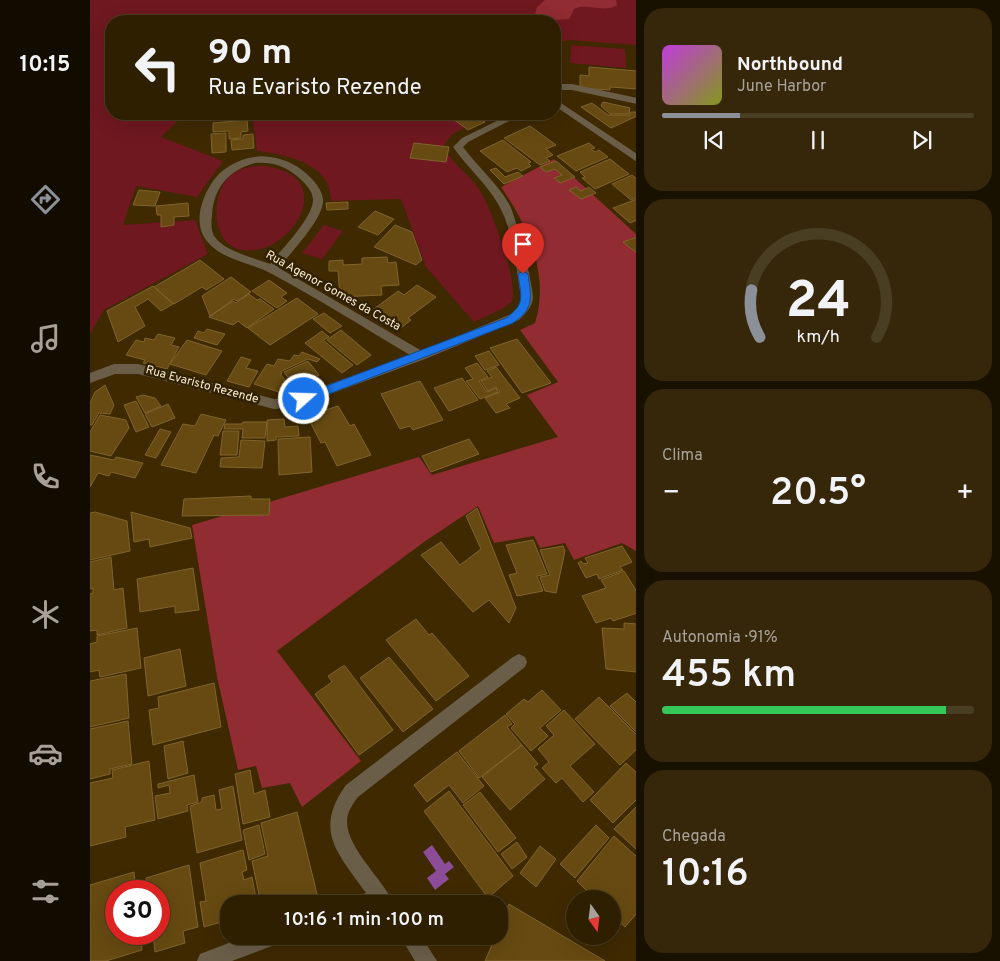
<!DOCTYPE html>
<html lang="pt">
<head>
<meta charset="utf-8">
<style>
	:root { --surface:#2e1f00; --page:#36270a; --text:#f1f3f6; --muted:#a7a299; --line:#493d22; --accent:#8c9099 }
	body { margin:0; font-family:Overpass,sans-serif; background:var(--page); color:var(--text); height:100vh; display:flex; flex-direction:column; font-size:19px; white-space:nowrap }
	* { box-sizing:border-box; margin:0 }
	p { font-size:16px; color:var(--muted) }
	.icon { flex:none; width:28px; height:28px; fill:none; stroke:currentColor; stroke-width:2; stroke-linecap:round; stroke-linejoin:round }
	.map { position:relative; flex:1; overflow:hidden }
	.drawer { display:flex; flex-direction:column; gap:8px; padding:8px; background:#191100; width:364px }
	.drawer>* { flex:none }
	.hud { position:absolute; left:15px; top:15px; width:456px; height:105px; border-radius:20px; box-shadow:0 5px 20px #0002,0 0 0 1px var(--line); background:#2e1f00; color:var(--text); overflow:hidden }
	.needle { width:32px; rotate:166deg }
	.tools { position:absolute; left:476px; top:890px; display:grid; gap:10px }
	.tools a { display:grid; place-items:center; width:55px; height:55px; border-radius:50%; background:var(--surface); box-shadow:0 5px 20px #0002,0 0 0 1px var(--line); font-size:25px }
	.speed { position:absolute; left:15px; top:880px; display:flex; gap:10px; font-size:25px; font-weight:700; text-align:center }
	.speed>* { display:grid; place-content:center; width:65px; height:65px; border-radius:50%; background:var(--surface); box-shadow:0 5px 20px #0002,0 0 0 1px var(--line); line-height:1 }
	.speed .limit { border:8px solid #d22; background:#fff; color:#111 }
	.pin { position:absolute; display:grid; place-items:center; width:42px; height:42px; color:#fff; margin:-51px -21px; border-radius:50% 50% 50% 0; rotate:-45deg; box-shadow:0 0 5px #0007 }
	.pin .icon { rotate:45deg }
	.me { position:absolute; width:55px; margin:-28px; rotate:70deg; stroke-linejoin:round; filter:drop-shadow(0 0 4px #0008) }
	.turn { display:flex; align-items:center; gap:18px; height:105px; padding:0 20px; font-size:22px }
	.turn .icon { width:65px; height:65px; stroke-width:2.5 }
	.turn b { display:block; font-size:35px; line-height:42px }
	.big { font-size:38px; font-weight:600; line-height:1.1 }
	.drawer .tile { flex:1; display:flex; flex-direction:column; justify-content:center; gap:8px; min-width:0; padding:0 18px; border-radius:20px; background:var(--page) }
	.drawer .dial { align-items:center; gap:0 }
	.dial svg { height:130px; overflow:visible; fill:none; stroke:var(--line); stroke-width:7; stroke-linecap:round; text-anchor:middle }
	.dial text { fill:var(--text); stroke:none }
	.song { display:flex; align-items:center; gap:15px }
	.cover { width:60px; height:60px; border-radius:8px; background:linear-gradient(135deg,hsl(290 70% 55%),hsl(70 70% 35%)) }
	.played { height:5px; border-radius:2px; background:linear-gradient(90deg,var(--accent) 25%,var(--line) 25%) }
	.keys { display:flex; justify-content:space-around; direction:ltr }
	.heat { display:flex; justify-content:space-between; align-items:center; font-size:28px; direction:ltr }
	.charge { height:8px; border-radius:4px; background:linear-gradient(90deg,#34c759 91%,var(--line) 0) }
	.trip { position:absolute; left:130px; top:895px; width:288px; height:50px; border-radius:20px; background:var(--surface); box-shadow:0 5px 20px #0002,0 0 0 1px var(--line); font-weight:600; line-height:50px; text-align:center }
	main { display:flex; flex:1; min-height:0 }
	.dock { display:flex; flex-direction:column; width:90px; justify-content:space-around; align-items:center; background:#120c00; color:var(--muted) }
	.dock .icon { width:35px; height:35px }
	.dock .current { color:var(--accent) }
	.dock b { font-size:22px; color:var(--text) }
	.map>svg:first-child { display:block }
	.green { fill:#6f1820 }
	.forest { fill:#902c32 }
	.water { fill:#8c4c98 }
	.building { fill:#664a11; stroke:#80642e }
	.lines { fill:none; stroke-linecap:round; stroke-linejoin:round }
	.minor { fill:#6b5e49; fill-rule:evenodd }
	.route { fill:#1a73e8; stroke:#114b97 }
	.labels { text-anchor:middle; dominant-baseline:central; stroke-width:5; stroke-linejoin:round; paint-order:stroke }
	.street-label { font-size:12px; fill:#faeacf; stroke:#302104 }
</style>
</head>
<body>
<main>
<nav class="dock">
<b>10:15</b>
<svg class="icon current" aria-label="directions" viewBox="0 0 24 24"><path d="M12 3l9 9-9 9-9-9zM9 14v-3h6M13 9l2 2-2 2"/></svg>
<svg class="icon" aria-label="music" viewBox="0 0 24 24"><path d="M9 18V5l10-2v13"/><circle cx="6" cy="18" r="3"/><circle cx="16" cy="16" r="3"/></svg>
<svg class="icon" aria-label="phone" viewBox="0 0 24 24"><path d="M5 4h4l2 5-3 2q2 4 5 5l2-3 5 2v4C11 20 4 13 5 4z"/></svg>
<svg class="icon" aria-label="climate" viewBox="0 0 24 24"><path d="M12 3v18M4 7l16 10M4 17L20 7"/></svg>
<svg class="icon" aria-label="car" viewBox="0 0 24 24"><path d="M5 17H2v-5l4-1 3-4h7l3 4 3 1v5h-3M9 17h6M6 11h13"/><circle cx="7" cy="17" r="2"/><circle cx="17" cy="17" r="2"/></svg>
<svg class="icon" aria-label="filters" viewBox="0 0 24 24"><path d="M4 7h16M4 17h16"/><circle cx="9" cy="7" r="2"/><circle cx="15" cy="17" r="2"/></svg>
</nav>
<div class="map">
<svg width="547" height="961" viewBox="0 0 547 961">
	<rect width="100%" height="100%" fill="#3e2900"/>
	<!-- green -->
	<path class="green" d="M0,0H546V45L479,40L465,43V21H21V114H95L71,137L133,161L107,197L46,186L33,225L105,220L118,254L14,310L0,334Z
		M481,45L535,49L536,68L480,63Z
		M162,114H402L362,134L354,145C359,162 379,174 389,189C401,207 429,283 422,302L412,309L384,322L336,267L311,199L241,201C240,196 240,190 238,185C227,160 190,154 167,151Z
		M174,166C255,176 197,263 148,249C120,241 121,191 141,175C151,167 162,166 174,166Z
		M234,225L253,231L232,259L212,253Z"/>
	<!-- forest -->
	<path class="forest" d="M455,0H526L527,5C514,14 498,2 484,9L479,19L446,21L444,19L447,7Z
		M464,159L546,234V551L532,543L484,560L475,543L450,548L444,536L404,543L388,506L334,542L187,651L271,761L212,807L200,783L172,788L166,766L148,770L127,677L102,525L329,457L342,475L468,437L437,395L468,382L430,330L445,323C460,275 438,226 411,187Z"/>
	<!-- water -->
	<path class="water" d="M342,845L355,864L359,861L364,867L355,874L359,879L345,890L337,878L346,871L333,852Z"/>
	<!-- building -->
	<path class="building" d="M499,67L547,71V89L520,87V90L490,88V75L499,76Z
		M513,102L540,108L539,114H520L511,106Z
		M502,103L518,115H540L541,112H546L547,116L521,128L491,107Z
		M356,114H383L395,122L378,130Z
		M157,120L158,131L151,132V138L139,139V131L123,132V123Z
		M440,126L466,145L456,149L463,155L456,158L460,161L450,165L414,138Z
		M136,133V152L122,153L121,134Z
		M163,134L164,148L142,150L141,140L153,139V135Z
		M413,140L441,162L438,163L441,166L431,171L427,168L417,172L390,151Z
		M324,143L359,147L356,162L320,158Z
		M499,143L505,148L501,149L505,152L509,150L518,157L486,171L467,156Z
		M520,159L539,174L505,189L492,178L495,177L490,172Z
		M466,161L485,177L470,183L464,178L472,175L465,169L456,172L450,167Z
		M406,168L415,177L428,172L433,176L414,184L400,170Z
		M542,175L547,179V197L541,200L522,184Z
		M486,187L491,191L499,187L506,193L491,199L479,190Z
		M49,190L70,192L65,206L43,205Z
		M547,199V220L540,223L523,208Z
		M258,202V209L237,210L236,203Z
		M98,203L99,216L84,217V225L71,227V215H67L66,206Z
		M285,211L304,219L288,235L268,227Z
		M305,225L322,232L332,260L326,265L284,247Z
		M547,237V253L533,242Z
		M297,257L298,263L306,262L309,285L291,286L292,295L250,297L248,271H239V261L253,260V265L272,264V258Z
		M110,260L134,279L116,290L112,287L84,304L64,287Z
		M141,277L161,292L147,301L144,299L120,316L112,296Z
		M179,280L197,293L191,297L197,301L187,308L162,291Z
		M327,285L346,297L318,318L321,320L307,331L280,312L308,291L314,295Z
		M63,286L83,304L71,311L58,299L45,307L55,326L28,342L17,311Z
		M159,294L167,300L170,299L184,309L157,328L148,321L143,325L119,317L143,301L146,303Z
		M207,298L228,314L180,345L158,328Z
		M234,313L252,326L240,333L223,319Z
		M117,329L135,334L127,345L104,338L108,331L114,333Z
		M251,330L281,355L267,365L237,340Z
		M232,331L239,337L233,340L263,365L252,373L215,343Z
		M68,334L85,338L81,345L89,347L77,369L53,363L55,360L36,355L46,340L54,342L55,338L64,340Z
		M427,339L461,383L432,393L400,348Z
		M97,340L132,351L116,375L80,364Z
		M399,351L409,365L395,370L385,356Z
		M212,352L230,359L227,362L218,359L192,371L191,375L202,388L195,394L164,384L177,364L184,366L188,359L200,361L204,355L209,356Z
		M151,357L161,360L156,368L168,371L159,387L137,381Z
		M218,361L229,375L204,386L194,372Z
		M387,363L398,377L389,381L397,392L406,388L408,392L390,399L376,381L383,379L375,368Z
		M406,367L430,398L416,404L420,408L406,413L395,398L410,392L406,387L398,391L391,381L402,377L397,371Z
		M372,378L388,400L359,411L344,388Z
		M330,381L353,420L323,430L320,426L310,429L291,394Z
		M15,385L24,405L20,414L9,413L2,425H0V403L5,392Z
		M53,395L65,398L71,406L55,413L46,397Z
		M46,401L59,427L46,432L34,405Z
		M78,404L85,418L62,427L55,414Z
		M248,406L260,426L264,424L281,455L247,466L235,442L231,443L217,416Z
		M111,414L136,420L128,436L124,435L106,473L71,465L93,424L105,426Z
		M10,415L36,420L39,428L21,456L0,451V432Z
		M194,419L195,427L208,426L209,436L186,437V440L177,441V420Z
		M153,422H177L175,438H152L153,429H134L135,424H152Z
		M70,429L81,432L66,458L55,455Z
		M133,431H149L147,455H130Z
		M220,437L222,472L189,475L188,439Z
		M379,439L389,454L341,472L332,456Z
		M151,440L175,441L172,468L130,467L131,458L149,457Z
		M0,455L24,460L26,457L53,463L45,478L21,472L19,476L8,473L0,487Z
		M161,496V499H180L179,515L92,516L94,499Z
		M387,508L426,608L419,623L399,600L383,612L331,555L351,542L370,565L391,549L376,516Z
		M5,512L37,521L40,551L0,560V513Z
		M41,512L100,528L102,538L60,547L59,539L44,542Z
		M443,540L457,574L447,576L453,591L427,596L419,575L427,573L416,545Z
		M473,546L475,551L466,593L455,591L450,577L460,575L450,550Z
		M532,546L542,562L530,567L533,570L509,579L507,574L496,578L488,563L491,561L493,564L498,563L495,558Z
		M21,557L24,590L33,588L37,628L7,635V630L0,631V594L3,593V588L0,589V562Z
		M103,568L109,610L85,613V606L50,612L47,579Z
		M534,571L547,592V613L523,621L521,618L506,623L492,596L516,588L511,580Z
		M326,619L339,635L342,633L379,676L346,701L296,640Z
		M534,623L547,624V672L516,669L512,628L534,629Z
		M47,628L51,668L10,677L9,670L0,672V644L7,642V636Z
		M90,649L96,686L58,696L54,658Z
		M299,657L343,709L313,732L270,678Z
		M253,666H255L303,730L269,755L225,694L242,682L238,676Z
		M36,674L39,718L0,727V681Z
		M124,683L131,727L63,745L59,710L69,708L68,697Z
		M452,690L471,710L450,728L458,736L441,751L421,728L425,724L416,714L434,699L438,702Z
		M537,693L547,703V733L520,706Z
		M509,697L547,735V749L530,765L485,719Z
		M474,710L505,744L480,766L504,792L493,802L472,778L466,783L452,768L459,762L448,749L464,735L456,726Z
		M415,715L422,724L417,727L432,745L389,778L369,751Z
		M38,721L42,764L20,769V774L0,779V729Z
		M93,741L98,773L78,779L74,746Z
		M432,745L448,764L444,767L455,779L420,810L392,777Z
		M367,752L394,786L373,803L359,785L337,802L324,785Z
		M59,761L65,820L35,827L36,837L0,846V783L23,778L22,770Z
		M536,763L547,773V799L523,823L500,800Z
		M160,770L164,794L175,790L180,817L153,824L145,774Z
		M104,775L108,802L97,805L98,811L68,819L65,796L80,793L79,785L68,788V784Z
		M143,786L152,840L107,853L100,806L112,802V798L124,795L126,810L132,809L129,790Z
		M359,791L423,876L398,898L334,811Z
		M390,792L426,838L408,852L373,805Z
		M547,806V850L524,829Z
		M207,812L227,894L199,904H171L162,861L178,856L171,823Z
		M169,825L175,854L159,860L153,830Z
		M506,825L519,838L485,878L470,864Z
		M524,836L547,857V913L535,927L522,915V899H505L487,881Z
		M427,842L437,857L422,869L411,854Z
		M450,846L466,859L446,887L430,873Z
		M153,850L157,870L152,872L154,880L162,877L167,904H139V920L114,927L110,902L116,901L110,863Z
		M99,865L108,927L93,931L95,943L65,952L63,934H69V891H58L56,878Z
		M44,872L46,891H26V934H51L52,950L16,961H0V885Z
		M419,904L515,961H395L406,936H409V929Z"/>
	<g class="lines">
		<!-- minor -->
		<path class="minor" d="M465,84H482L547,98V104L482,90H465Z
			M465,99L547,154V162L465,106Z
			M421,114H433L378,142L373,147C388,167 407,183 419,204C426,216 443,284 443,298C442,307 436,313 429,320L335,359L202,408L184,409L48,374H25L0,383V373L24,364H48L184,399L201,398L320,355C273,327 227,298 180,273C159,262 131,260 116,240C101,220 115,187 131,172C144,161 163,154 180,157C196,159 209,166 220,177C226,183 232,191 233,199C235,218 200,253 189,268L332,351L421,314L429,306L431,297C426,269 423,228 408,204C396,183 377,167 363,147L372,138ZM165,163C182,162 195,166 208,177C215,183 222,190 223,199C224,217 191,250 180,264C163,257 135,252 124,236C121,230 121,222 122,216C123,189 138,170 165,163Z
			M429,654L435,657L437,662L435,667L268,797C264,802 260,808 258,814C250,843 293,878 304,904H261L263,897L276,893C248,853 223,831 256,785L423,657Z
			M157,936H192L190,943L142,961H107L110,954Z
			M310,936H331L347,961H325Z"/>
	</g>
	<!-- route -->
	<path class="route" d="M433,271L438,274C441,298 445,308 423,323L218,402H210L209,399L210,396L416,318C436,304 431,296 428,274Z"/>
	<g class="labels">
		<!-- street labels -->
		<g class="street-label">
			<text transform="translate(243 291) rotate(29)">Rua Agenor Gomes da Costa</text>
			<text transform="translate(112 385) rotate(15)">Rua Evaristo Rezende</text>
		</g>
	</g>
</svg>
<div class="tools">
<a><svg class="needle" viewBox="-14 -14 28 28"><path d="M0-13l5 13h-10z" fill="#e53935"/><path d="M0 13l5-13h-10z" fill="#a7a299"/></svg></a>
</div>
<div class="speed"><div class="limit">30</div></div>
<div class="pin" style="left:433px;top:274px;background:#d93025"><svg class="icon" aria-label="arrive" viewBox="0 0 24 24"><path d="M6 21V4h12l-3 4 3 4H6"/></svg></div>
<svg class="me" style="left:214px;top:399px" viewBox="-20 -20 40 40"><circle r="17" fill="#1a73e8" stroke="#fff" stroke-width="3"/><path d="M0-11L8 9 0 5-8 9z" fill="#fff"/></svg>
<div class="trip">10:16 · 1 min · 100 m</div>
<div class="hud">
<div class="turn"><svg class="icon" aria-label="left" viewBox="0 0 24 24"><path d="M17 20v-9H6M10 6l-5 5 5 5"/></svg><div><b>90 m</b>Rua Evaristo Rezende</div></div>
</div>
</div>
<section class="drawer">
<div class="tile">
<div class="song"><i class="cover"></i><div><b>Northbound</b><p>June Harbor</p></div></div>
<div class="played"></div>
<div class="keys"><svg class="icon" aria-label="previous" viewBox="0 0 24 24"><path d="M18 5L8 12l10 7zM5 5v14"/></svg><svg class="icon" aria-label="pause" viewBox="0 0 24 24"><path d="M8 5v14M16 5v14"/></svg><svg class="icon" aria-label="next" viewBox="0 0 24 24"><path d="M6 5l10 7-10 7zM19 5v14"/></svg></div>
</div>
<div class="tile dial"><svg viewBox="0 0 100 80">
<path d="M14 69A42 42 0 1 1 86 69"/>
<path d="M14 69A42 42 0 0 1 9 40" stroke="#8c9099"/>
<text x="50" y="56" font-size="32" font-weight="700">24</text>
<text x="50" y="72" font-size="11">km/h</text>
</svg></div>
<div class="tile"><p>Clima</p>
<div class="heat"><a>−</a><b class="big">20.5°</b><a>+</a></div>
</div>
<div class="tile"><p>Autonomia · 91%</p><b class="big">455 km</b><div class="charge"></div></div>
<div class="tile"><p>Chegada</p><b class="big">10:16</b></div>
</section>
</main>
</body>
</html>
